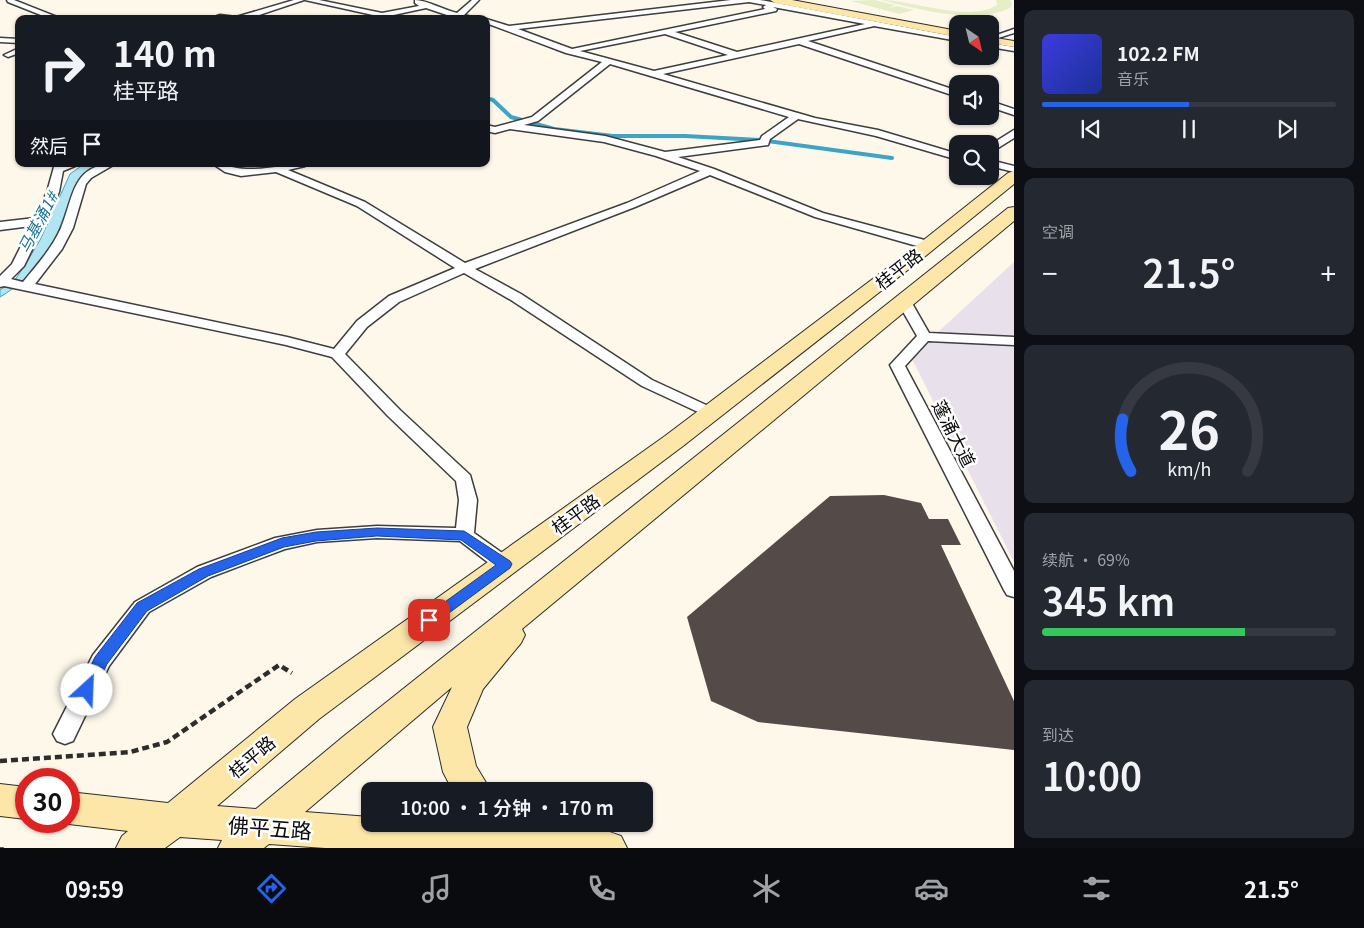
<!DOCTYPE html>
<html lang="zh">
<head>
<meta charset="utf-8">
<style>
	:root { --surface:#171b24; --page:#242831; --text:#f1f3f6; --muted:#9ea1a6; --line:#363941; --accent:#2563eb }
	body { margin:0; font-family:Georgia,"Noto Sans SC",serif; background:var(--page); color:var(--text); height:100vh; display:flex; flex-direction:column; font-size:19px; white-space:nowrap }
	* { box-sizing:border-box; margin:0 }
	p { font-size:16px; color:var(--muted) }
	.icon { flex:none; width:28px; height:28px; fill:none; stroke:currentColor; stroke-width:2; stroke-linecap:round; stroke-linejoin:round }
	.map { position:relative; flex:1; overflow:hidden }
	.drawer { display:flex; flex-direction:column; gap:10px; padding:10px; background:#0d0f14; width:350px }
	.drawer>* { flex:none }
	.banner { position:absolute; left:15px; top:15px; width:475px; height:152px; border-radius:10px; box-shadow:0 1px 4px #0004; background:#171b24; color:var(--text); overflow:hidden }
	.needle { width:32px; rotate:145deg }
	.tools { position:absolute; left:949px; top:15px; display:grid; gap:10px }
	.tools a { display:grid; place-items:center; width:50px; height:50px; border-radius:10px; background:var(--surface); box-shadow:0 1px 4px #0004; font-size:25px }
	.speed { position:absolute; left:15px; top:768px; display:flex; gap:10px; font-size:25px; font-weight:700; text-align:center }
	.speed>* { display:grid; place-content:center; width:65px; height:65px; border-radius:50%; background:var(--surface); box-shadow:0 1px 4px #0004; line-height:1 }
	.speed .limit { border:8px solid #d22; background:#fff; color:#111 }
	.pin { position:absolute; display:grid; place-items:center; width:42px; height:42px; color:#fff; margin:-21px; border-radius:10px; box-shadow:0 2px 8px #0006 }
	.me { position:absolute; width:55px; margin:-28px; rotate:25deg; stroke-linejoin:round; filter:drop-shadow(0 0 4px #0008) }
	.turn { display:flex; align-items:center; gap:18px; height:105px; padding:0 15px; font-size:22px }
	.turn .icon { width:65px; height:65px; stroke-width:2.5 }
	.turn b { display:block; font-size:35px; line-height:42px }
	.then { display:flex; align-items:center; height:48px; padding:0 15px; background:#0003; gap:10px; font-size:19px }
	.big { font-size:38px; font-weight:600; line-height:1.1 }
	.drawer .tile { flex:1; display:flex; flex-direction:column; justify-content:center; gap:8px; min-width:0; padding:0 18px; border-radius:10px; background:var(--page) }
	.drawer .dial { align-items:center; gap:0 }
	.dial svg { height:130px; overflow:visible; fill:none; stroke:var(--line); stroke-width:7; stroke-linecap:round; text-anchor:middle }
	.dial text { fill:var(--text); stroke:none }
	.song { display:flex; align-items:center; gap:15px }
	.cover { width:60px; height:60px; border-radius:8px; background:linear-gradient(135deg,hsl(240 70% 55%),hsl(230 70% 35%)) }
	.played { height:5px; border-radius:2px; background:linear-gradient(90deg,var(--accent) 50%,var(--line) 50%) }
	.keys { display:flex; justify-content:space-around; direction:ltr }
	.heat { display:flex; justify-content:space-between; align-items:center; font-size:28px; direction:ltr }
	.charge { height:8px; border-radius:4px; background:linear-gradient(90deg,#34c759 69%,var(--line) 0) }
	.trip { position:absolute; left:361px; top:782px; width:292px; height:50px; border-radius:10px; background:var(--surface); box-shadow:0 1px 4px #0004; font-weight:600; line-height:50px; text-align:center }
	.dock { display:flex; height:80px; justify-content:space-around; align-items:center; background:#090b0e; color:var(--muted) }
	.dock .icon { width:35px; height:35px }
	.dock .selected { color:var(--accent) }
	.dock b { font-size:22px; color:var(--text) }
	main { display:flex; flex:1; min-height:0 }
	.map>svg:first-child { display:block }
	.industrial { fill:#e8e0ea }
	.pitch { fill:#e6eec8 }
	.water { fill:#b2e4f3; stroke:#3ca4c7 }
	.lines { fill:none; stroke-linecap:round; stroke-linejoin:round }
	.stream { stroke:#3ca4c7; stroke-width:4 }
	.building { fill:#544b48 }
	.street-casing { stroke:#3e3e3e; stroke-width:3 }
	.secondary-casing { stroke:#2d2d2d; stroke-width:2 }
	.path-far1 { stroke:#2d2d2d; stroke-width:1; stroke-dasharray:2.5 1; stroke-linecap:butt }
	.path { stroke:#2d2d2d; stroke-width:4.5; stroke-dasharray:7 4; stroke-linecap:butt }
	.street { fill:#fff; fill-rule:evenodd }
	.secondary { fill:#fce6a8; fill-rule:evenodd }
	.tram { stroke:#b52a44; stroke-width:2 }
	.route { fill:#2563eb; stroke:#184099 }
	.labels { text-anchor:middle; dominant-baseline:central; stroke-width:5; stroke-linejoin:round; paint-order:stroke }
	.far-water-label { font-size:16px; font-style:italic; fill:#1b7397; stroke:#fff }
	.street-label { font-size:18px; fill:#0b0b0b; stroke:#fff }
	.near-street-label { font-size:21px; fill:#0b0b0b; stroke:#fff }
</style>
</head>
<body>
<main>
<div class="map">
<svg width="1014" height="848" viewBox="0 0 1014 848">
	<rect width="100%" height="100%" fill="#fef8eb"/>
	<!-- industrial -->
	<path class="industrial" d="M1014,262V562L911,357Z"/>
	<!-- pitch -->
	<path class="pitch" d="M874,0L895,5L889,8L897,6L914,10L899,14L851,1Z
		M881,0C912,0 969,23 997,5L996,0H1010L1012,3L1010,8C974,25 917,9 881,0Z"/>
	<!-- water -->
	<path class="water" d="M84,164H101C94,167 87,171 82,177C72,188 62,225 54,241C43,263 21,285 0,297V290L15,280L25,265L40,240L70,174Z"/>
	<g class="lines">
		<!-- stream -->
		<path class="stream" d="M486,98L493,100L511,117L554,129L613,136H685L760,140L892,158"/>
	</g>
	<!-- building -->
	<path class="building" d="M884,495L921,503L929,519H948L961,545H941L1014,701V750L758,722L711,701L687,617L830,496Z"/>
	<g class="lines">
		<defs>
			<path id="street" d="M7,0H14L62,19H51L8,2Z
				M294,0H304L247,19H209L220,15L236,17Z
				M305,0H319L382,13L419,6L415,3V0C426,0 444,10 457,13L472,0H479L464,15L479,19H451L453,17L426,8L389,16L392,19H374L373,15Z
				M731,0H760L958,37V41L874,26L808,41L958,91V97L799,44L663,74L815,118L878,130L958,154V160L876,136L798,119L770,139L768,145L678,157L714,169L823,213L932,242L934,245L932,248H924L815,217L710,175L635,207L475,269L521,294L652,380L717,410L719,413L717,416L711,418L642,386L511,300L464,273L399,302L367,327L345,354L400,410L470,475L477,500L474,533L512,560L515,565L512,570L505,572L498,570L460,541L377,538L317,542L285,549L211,577L149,612L109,666L73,741L65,744L57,741L53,734L93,655L135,602L197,567L275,538L317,530L377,526L456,528L459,500L456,481L388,416L332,357L286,345L4,286L0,287V276L12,264L31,226L0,230V222L35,218L47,192L54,167L62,164H76L75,166L63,171L59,192L46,221L24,266L11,279L23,282C37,265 52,248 61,228C74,197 72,164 115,164L91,178L86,184L73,228L62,249L35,284L287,337L334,349L357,321L389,296L455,268L357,206L276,172L241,176L225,172L213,164C225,164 235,169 247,169C267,170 286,164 306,164L305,166L288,170L365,202L465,263L627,203L700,171L656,156L604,142L510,129L495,133L486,131V125L495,127L532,117L602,62L566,53L486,23V19L483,18L509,26ZM749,2L766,5L763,7L765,9L572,49L518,29ZM773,7L865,24L737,52L675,32L776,11L777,9ZM665,34L728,55L654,71L580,51ZM610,64L789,117L762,136L760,140L665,152L605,136L524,125L538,121Z
				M1014,29V33L995,39L991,37Z
				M0,38L19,39V43L0,42Z
				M990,43L1014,47V51L990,47Z
				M19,48V53L8,57L4,55Z
				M990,101L1014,109V115L990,107Z
				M1014,130V138L990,153V145Z
				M990,160L1014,166V172L990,166Z
				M904,297L909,298L929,333L1014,337V345L928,341L905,366L1014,571V597L1007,595L1004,590L890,365L917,336L897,301Z"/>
			<path id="secondary" d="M770,0H792L958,31V37L775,3Z
				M990,37L1014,41V47L990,43Z
				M1014,171V184L923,258L683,446L319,719L217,806L256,809L344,736L1008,208L1014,207V221L522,629L525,635L521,643L483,689L467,727L476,766L491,791H453L443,772L433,727L452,687L305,812L370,817V824L491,825V824C534,824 580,820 621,836L627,848H325L269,844L264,848H218L222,840L180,837L165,848H116L122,836L128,831L69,824L61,821H69V792L168,803L295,699L665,436L911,250L1008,173Z
				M0,784L26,787V819L0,816Z"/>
		</defs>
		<!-- street casing -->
		<use href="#street" class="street-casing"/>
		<!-- secondary casing -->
		<use href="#secondary" class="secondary-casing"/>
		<!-- path-far1 -->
		<path class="path-far1" d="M966,17L999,23"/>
		<!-- path -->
		<path class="path" d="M0,761L130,752L167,742L279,665L292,673"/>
		<!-- street -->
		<use href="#street" class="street"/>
		<!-- secondary -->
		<use href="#secondary" class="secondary"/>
		<!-- tram -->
		<path class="tram" d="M0,848H3"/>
	</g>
	<!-- route -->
	<path class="route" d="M377,528L464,531L510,561L512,564L510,568L434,624L429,626L424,624L422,620L424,617L496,565L461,540L377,536L316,541L284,547L208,576L147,611L107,664L92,695L87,697L81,695L79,690L95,657L137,603L199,569L282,538L316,532Z"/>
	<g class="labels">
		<!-- far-water labels -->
		<g class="far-water-label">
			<text transform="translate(37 222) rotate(-62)">马基涌1#</text>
		</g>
		<!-- street labels -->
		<g class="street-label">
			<text transform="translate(898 268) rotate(-38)">桂平路</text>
			<text transform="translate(955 433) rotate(63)">蓬涌大道</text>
			<text transform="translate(575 513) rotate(-36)">桂平路</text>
			<text transform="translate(251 756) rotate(-40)">桂平路</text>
		</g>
		<!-- near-street labels -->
		<g class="near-street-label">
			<text transform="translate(270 827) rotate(4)">佛平五路</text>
		</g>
	</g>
</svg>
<div class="tools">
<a><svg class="needle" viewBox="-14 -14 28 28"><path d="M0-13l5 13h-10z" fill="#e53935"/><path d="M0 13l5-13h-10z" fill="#9ea1a6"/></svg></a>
<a><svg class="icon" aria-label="sound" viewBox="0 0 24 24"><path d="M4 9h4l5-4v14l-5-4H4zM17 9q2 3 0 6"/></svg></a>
<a><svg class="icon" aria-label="search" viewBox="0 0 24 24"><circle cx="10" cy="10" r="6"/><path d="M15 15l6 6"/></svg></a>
</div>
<div class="speed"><div class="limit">30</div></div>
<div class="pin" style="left:429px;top:620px;background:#d93025"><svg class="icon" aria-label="arrive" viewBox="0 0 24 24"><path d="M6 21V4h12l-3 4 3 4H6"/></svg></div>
<svg class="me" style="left:87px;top:690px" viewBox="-20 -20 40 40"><circle r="19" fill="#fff"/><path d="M0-13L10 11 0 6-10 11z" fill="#2563eb"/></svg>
<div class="trip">10:00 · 1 分钟 · 170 m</div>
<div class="banner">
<div class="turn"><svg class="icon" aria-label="right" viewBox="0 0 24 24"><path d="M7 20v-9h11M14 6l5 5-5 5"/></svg><div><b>140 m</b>桂平路</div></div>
<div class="then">然后<svg class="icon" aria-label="arrive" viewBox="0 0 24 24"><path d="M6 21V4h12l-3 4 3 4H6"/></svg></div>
</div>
</div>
<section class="drawer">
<div class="tile">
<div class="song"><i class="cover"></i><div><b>102.2 FM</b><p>音乐</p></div></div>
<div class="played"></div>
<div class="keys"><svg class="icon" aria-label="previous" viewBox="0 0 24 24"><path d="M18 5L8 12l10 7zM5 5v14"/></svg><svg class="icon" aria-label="pause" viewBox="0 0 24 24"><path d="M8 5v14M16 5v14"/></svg><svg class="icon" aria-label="next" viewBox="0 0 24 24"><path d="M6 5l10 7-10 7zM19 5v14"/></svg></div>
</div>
<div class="tile"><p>空调</p>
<div class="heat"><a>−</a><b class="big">21.5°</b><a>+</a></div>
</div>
<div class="tile dial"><svg viewBox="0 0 100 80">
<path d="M14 69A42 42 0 1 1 86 69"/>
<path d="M14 69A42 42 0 0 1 9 37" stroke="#2563eb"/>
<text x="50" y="56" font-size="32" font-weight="700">26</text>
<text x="50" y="72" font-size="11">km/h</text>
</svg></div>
<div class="tile"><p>续航 · 69%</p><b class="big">345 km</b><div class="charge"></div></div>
<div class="tile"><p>到达</p><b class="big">10:00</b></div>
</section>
</main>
<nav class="dock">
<b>09:59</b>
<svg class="icon selected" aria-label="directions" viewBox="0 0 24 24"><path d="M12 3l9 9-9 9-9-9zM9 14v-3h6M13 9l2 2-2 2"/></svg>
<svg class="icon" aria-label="music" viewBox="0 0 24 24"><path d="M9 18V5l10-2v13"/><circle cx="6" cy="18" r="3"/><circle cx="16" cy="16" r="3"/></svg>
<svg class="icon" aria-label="phone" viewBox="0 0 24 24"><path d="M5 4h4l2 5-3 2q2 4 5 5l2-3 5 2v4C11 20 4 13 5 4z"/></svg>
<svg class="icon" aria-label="climate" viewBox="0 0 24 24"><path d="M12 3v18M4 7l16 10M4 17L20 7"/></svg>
<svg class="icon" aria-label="car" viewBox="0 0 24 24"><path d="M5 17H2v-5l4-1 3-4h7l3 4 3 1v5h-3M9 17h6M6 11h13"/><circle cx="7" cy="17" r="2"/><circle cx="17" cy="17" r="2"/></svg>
<svg class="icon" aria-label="filters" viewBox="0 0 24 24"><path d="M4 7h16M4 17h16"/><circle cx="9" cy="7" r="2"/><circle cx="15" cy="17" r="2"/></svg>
<b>21.5°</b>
</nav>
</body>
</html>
